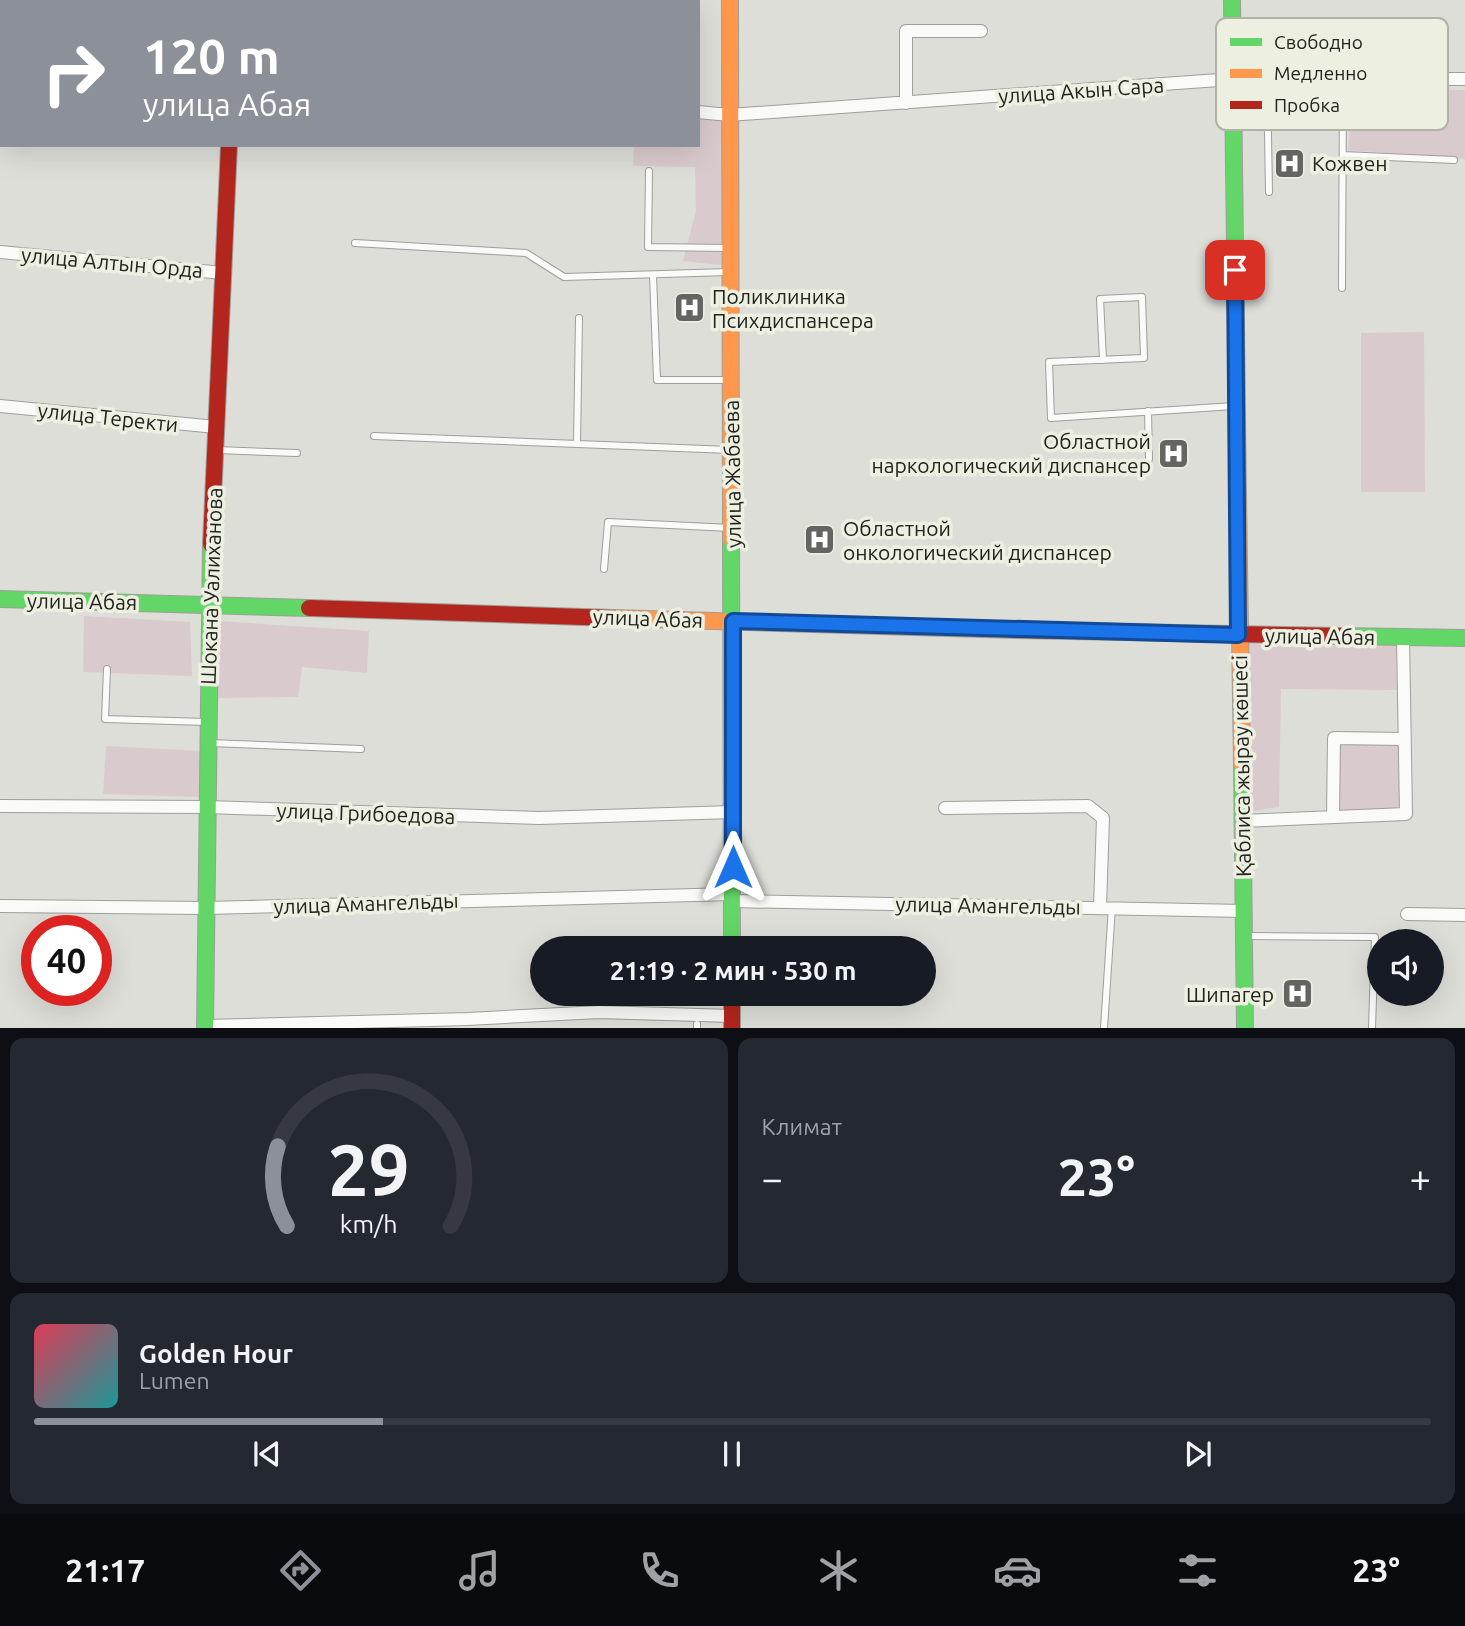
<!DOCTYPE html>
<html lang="ru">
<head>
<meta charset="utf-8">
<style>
	:root { --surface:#171b24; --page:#242831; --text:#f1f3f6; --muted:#9ea1a6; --line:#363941; --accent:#8c9099 }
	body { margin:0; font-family:Ubuntu,sans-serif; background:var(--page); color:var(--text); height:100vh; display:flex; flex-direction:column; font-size:26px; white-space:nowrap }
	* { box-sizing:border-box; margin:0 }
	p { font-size:23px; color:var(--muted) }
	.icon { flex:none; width:38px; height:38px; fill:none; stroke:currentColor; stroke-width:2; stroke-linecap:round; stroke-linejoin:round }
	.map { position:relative; height:1028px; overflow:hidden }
	.drawer { display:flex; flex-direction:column; gap:10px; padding:10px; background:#0d0f14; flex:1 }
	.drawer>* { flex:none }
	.top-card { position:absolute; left:0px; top:0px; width:700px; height:147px; box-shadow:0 7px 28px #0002; background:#8c9099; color:#fff; overflow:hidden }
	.buttons { position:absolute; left:1367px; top:929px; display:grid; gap:14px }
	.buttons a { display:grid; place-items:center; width:77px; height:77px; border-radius:50%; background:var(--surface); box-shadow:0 7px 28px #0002; font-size:35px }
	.speed { position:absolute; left:21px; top:915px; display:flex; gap:14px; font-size:35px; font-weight:700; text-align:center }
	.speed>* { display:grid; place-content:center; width:91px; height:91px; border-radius:50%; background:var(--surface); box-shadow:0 7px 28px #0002; line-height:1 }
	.speed .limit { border:10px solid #d22; background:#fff; color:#111 }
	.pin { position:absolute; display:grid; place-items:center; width:60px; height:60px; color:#fff; margin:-30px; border-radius:14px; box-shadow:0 4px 10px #0006 }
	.me { position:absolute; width:77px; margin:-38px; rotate:0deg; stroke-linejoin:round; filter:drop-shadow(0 0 5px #0008) }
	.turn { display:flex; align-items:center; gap:24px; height:147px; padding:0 28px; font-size:32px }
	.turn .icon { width:91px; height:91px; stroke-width:2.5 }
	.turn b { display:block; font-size:49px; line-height:60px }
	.big { font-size:52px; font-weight:700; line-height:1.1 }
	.drawer .card { flex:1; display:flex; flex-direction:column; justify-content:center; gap:10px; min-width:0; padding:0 24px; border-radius:14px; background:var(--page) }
	.drawer .dial { align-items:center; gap:0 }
	.dial svg { height:182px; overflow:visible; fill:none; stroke:var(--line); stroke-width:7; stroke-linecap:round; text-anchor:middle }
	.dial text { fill:var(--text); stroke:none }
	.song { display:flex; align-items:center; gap:21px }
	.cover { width:84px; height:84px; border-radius:10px; background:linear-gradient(135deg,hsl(350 70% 55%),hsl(180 70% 35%)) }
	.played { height:7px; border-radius:4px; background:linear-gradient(90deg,var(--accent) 25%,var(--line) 25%) }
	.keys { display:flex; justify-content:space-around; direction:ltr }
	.heat { display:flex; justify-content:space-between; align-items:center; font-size:38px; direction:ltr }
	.drawer .tiles { flex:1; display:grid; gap:10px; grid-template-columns:1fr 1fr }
	.card:last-child { grid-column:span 2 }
	.trip { position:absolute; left:530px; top:936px; width:406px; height:70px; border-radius:35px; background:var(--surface); box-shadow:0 7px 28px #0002; font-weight:700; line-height:70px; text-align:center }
	.dock { display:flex; height:112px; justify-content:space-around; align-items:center; background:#090b0e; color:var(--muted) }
	.dock .icon { width:49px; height:49px }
	.dock .on { color:var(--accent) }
	.dock b { font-size:32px; color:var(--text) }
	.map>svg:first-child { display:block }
	.green { fill:#d9cacd }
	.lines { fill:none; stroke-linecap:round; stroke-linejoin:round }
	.lane-casing { stroke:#9e9f9a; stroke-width:8 }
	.street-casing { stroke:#9e9f9a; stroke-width:14 }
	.fast-casing { stroke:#9e9f9a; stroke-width:18 }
	.slow-casing { stroke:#9e9f9a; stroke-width:18 }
	.jam-casing { stroke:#9e9f9a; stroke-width:18 }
	.lane { stroke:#fafaf9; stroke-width:6 }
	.street { stroke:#fafaf9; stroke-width:12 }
	.fast { stroke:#63d668; stroke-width:16 }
	.slow { stroke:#ff974d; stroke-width:16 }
	.jam { stroke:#b3261e; stroke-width:16 }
	.route-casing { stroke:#114b97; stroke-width:18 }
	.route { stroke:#1a73e8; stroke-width:12 }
	.labels { text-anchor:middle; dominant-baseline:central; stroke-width:7; stroke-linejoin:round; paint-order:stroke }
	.street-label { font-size:21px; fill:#23241f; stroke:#edefe1 }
	.poi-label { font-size:21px; fill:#23241f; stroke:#edefe1; text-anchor:start }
	.key { fill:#edefe1; stroke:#b0b2a7; stroke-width:2 }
	.key-label { font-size:19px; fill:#23241f }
</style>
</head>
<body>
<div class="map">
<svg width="1465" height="1028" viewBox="0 0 1465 1028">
	<rect width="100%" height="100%" fill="#ddded8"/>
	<!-- green -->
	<path class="green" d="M1354,89L1465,90V159L1348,150Z
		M698,119L722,121L721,265L683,261L696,211L695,167L633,166L634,145H698Z
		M1424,332L1425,492H1361V333Z
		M84,616L190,622L192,676L83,672Z
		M217,621L369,631L367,673L302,667L298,697L217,698Z
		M1244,644L1396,646L1397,690L1281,689L1279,807L1247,812Z
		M1398,743L1400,808L1339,811L1340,744Z
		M106,746L202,751L201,797L103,794Z"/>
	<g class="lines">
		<defs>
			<path id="lane" d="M1267,79L1269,192
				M1343,155L1454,160
				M649,171L648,247L728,248
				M355,243L526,253L564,277L728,272
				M653,275L657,380H729
				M1342,288L1343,79
				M1103,360L1100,299L1142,297L1144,358L1049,362L1051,418L1234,406
				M1148,411L1149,459
				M374,436L730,450
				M577,444L579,318
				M217,450L297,453
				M604,569L608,522L731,528
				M107,669L105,719L206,722
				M209,743L361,749
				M1246,936L1375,937L1372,1028
				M697,1024V1028
				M1104,1028L1112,907"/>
			<path id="street" d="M470,2V0
				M566,2V0
				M0,66H2
				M906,103V31H981
				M698,112L729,115L1233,79H1465
				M0,252L223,273
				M0,406L216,427
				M0,806L207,807L539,818L733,812
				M945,808L1088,806L1103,818L1100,907
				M1333,817L1334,738L1405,739
				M1242,821L1406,814L1403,637
				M732,901L1244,911
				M0,906L206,908L732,894
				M1407,914L1465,915
				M205,1026L468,1019L599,1012L732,1016"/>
			<path id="fast" d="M238,0V2
				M1232,0L1238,496
				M731,538L732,948
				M0,599L309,608
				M1341,636L1465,638
				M1242,765L1245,1028
				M205,1028L211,544"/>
			<path id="slow" d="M730,0L731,538
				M1238,496L1242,765
				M613,618L1016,630"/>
			<path id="jam" d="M211,544L229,145
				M309,608L613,618
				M1016,630L1341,636
				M732,994V1028"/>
		</defs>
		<!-- lane casing -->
		<use href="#lane" class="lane-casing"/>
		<!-- street casing -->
		<use href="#street" class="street-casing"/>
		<!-- fast casing -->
		<use href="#fast" class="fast-casing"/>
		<!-- slow casing -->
		<use href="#slow" class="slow-casing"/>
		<!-- jam casing -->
		<use href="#jam" class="jam-casing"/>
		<!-- lane -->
		<use href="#lane" class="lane"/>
		<!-- street -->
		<use href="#street" class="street"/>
		<!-- fast -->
		<use href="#fast" class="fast"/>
		<!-- slow -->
		<use href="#slow" class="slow"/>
		<!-- jam -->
		<use href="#jam" class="jam"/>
	</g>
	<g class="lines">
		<defs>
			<path id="route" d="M733,867V621L1238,635L1235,270"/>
		</defs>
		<!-- route casing -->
		<use href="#route" class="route-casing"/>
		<!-- route -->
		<use href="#route" class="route"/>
	</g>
	<!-- icons -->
	<defs>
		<symbol id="hospital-square" viewBox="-11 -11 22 22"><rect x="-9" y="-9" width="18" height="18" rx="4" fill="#646560" stroke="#edefe1"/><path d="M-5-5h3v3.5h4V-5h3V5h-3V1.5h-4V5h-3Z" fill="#fff"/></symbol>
	</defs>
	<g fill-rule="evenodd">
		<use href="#hospital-square" x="1272" y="146" width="35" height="35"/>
		<use href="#hospital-square" x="672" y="290" width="35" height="35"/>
		<use href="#hospital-square" x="1156" y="436" width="35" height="35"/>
		<use href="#hospital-square" x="802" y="522" width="35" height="35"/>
		<use href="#hospital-square" x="1280" y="976" width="35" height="35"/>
	</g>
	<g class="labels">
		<!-- street labels -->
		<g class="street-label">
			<text transform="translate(1081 90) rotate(-4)">улица Акын Сара</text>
			<text transform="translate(112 262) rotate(5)">улица Алтын Орда</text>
			<text transform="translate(108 417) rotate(6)">улица Теректи</text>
			<text transform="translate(732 474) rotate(-91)">улица Жабаева</text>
			<text transform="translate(211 586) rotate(-88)">Шокана Уалиханова</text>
			<text transform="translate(82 601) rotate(1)">улица Абая</text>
			<text transform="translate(648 618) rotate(2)">улица Абая</text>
			<text transform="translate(1320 636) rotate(1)">улица Абая</text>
			<text transform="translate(1241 766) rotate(-91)">Қаблиса жырау көшесі</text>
			<text transform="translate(366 813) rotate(2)">улица Грибоедова</text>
			<text transform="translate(366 903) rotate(-2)">улица Амангельды</text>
			<text transform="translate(988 905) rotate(1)">улица Амангельды</text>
		</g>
		<!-- poi labels -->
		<g class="poi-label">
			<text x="1312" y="163">Кожвен</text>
			<text x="712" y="296">Поликлиника<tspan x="712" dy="24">Психдиспансера</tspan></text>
			<text x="1151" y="441" text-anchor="end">Областной<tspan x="1151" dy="24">наркологический диспансер</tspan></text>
			<text x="843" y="528">Областной<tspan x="843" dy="24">онкологический диспансер</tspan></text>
			<text x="1274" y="994" text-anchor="end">Шипагер</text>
		</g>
	</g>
	<!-- legend -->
	<rect x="1216" y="18" width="232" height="112" rx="10" class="key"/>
	<rect x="1230" y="38" width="32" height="8" fill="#63d668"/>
	<rect x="1230" y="69" width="32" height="9" fill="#ff974d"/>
	<rect x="1230" y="101" width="32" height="8" fill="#b3261e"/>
	<g class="key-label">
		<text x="1274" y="49">Свободно</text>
		<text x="1274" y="80">Медленно</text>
		<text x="1274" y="112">Пробка</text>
	</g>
</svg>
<div class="buttons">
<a><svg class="icon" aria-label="sound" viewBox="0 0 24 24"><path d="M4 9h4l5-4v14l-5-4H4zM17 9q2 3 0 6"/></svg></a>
</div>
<div class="speed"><div class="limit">40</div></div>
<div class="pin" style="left:1235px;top:270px;background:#d93025"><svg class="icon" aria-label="arrive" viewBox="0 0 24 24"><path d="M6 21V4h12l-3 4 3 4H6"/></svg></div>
<svg class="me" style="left:733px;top:867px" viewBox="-20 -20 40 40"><path d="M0-17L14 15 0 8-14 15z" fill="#1a73e8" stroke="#fff" stroke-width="4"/></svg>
<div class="trip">21:19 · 2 мин · 530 m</div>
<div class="top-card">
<div class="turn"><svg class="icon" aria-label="right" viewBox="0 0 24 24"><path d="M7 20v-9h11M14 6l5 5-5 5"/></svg><div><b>120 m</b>улица Абая</div></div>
</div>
</div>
<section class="drawer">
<div class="tiles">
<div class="card dial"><svg viewBox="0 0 100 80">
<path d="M14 69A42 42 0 1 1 86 69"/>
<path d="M14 69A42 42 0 0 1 10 34" stroke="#8c9099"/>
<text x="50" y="56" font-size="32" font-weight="700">29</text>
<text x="50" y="72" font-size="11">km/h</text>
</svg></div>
<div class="card"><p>Климат</p>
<div class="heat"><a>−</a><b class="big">23°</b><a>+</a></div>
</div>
<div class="card">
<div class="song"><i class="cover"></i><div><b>Golden Hour</b><p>Lumen</p></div></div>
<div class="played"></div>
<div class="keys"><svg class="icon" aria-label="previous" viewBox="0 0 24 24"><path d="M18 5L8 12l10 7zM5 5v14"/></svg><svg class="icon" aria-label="pause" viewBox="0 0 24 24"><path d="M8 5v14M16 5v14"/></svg><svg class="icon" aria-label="next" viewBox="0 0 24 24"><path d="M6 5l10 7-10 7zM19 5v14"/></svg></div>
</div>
</div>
</section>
<nav class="dock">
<b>21:17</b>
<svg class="icon on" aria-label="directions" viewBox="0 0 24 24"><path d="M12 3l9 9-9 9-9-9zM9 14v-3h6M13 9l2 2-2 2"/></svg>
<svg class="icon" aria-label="music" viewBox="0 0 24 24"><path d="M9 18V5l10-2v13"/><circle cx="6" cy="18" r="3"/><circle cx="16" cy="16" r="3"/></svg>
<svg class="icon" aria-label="phone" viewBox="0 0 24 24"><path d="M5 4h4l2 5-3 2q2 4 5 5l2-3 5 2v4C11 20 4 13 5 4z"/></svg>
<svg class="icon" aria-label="climate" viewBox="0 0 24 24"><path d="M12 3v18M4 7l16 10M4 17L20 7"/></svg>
<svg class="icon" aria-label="car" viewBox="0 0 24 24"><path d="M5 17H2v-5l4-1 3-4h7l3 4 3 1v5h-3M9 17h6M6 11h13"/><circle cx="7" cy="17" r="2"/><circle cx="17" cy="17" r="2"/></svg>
<svg class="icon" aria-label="filters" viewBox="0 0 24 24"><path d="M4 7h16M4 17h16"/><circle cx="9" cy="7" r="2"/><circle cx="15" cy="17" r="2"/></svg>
<b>23°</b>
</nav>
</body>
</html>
